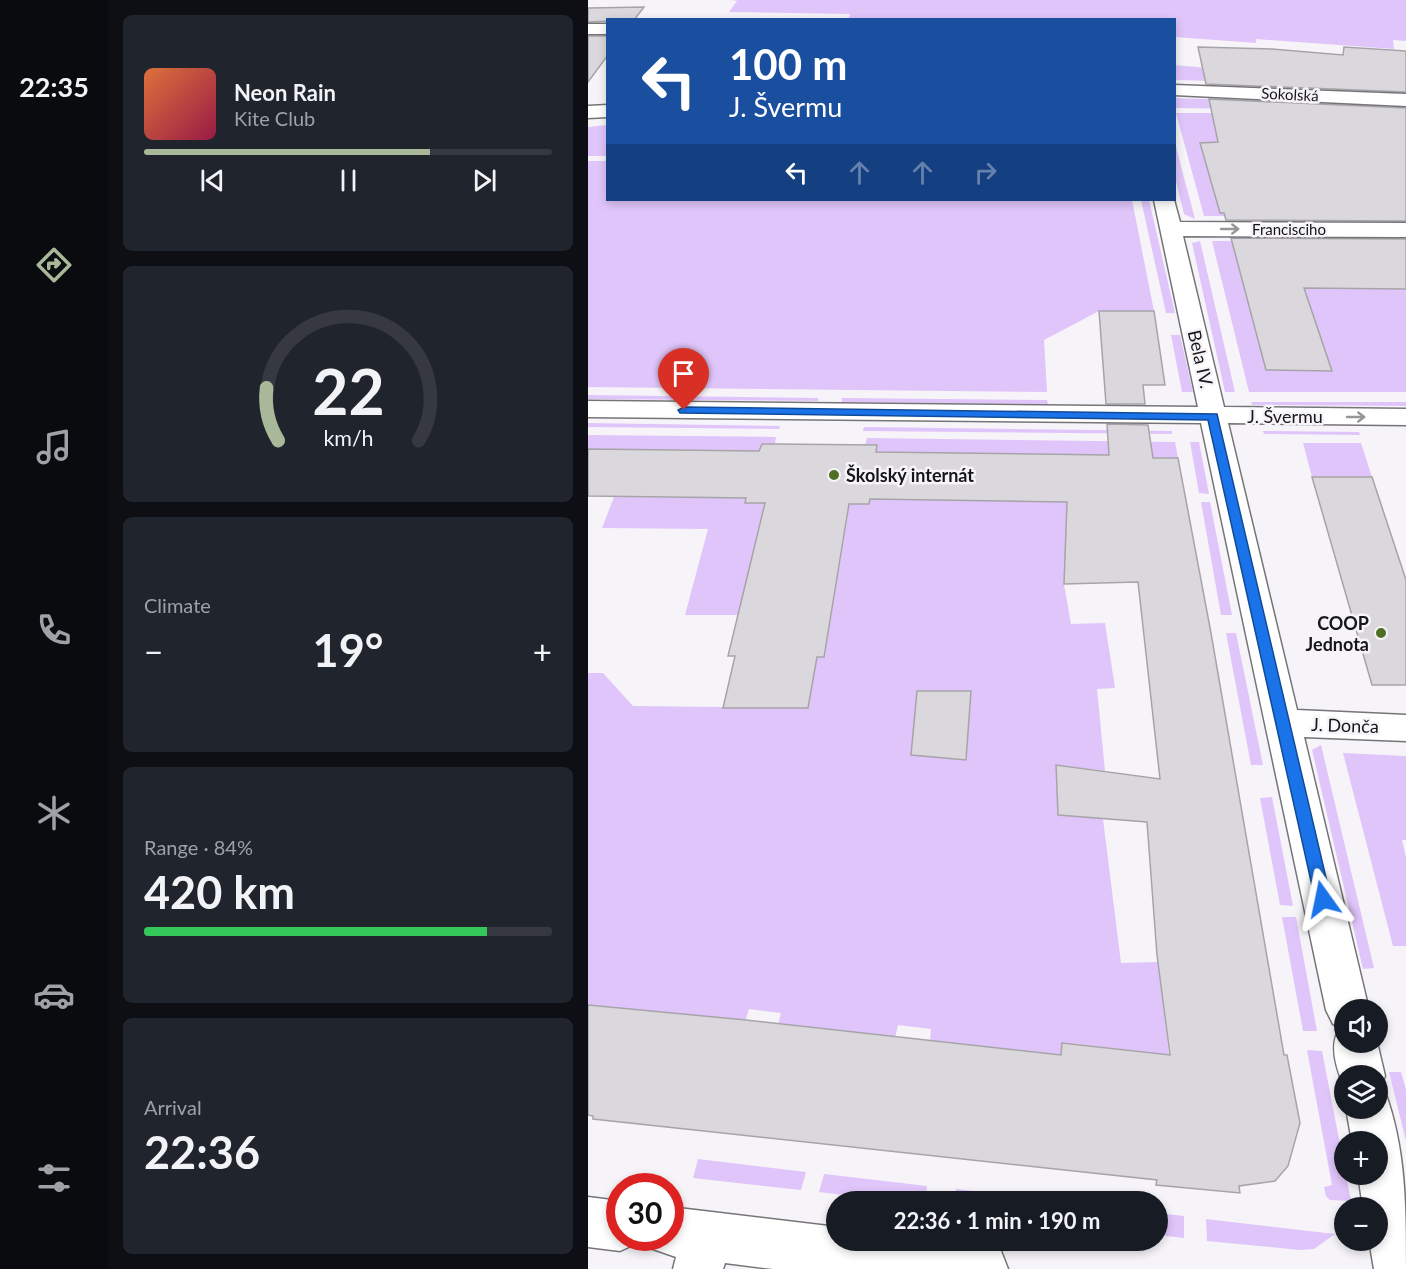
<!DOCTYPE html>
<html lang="en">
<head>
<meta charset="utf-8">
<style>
	:root { --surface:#171b24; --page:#20242c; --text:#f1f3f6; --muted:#9ea1a6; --line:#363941; --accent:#a9b898 }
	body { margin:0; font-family:Lato,sans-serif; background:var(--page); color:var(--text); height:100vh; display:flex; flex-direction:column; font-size:22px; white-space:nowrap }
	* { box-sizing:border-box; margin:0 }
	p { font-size:20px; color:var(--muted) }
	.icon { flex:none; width:33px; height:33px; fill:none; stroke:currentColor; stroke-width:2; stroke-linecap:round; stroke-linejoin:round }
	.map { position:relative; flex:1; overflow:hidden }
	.sheet { display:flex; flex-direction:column; gap:15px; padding:15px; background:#0d0f14; width:480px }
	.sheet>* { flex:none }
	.guide { position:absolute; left:18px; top:18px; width:570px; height:183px; border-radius:0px; box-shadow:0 3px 9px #0003; background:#1a4fa0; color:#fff; overflow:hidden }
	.fabs { position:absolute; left:746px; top:999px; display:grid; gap:12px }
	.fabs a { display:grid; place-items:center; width:54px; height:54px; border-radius:50%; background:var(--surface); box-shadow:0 3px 9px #0003; font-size:30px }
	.speed { position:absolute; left:18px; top:1173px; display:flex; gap:12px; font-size:30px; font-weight:700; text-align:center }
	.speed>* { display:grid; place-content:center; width:78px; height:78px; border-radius:50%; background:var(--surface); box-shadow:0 3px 9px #0003; line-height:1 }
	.speed .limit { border:9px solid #d22; background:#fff; color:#111 }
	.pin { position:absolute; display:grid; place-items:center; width:51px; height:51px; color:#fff; margin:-62px -26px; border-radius:50% 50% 50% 0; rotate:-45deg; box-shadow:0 0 6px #0007 }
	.pin .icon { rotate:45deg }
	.me { position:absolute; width:66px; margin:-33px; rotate:348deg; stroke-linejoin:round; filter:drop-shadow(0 0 4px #0008) }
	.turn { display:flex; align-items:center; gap:21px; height:126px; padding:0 24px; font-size:27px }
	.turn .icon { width:78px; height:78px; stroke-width:2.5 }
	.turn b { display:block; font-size:42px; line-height:51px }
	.lanes { display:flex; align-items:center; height:57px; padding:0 24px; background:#0003; justify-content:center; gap:30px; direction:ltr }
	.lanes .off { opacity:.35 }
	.big { font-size:45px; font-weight:700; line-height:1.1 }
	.sheet .card { flex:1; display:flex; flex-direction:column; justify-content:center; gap:9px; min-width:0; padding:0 21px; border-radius:9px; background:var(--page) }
	.sheet .dial { align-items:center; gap:0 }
	.dial svg { height:156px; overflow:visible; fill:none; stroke:var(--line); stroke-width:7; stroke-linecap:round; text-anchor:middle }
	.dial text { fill:var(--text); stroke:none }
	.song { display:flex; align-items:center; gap:18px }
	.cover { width:72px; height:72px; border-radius:9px; background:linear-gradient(135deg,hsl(20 70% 55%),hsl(340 70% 35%)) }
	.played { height:6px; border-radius:3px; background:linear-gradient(90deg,var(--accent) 70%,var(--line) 70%) }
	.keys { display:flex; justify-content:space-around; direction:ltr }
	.heat { display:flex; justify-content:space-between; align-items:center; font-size:33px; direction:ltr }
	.charge { height:9px; border-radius:4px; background:linear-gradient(90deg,#34c759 84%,var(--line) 0) }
	.trip { position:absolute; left:238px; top:1191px; width:342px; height:60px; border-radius:30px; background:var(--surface); box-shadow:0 3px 9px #0003; font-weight:700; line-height:60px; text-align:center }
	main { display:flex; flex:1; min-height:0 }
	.tab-bar { display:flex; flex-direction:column; width:108px; justify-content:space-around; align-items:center; background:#090b0e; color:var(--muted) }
	.tab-bar .icon { width:42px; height:42px }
	.tab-bar .on { color:var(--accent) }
	.tab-bar b { font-size:27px; color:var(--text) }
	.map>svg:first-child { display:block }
	.green { fill:#e0c5fa }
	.building { fill:#dad8dc; stroke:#a6a4a8; stroke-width:1.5 }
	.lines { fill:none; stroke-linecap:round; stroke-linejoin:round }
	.minor-casing { stroke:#757477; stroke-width:3 }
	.minor { fill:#fff; fill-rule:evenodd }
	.oneway { stroke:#979797 }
	.route { fill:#1a73e8; stroke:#114b97; stroke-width:1.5 }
	.poi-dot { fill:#516f24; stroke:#f6f4f8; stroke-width:2 }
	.labels { text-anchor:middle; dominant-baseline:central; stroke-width:5; stroke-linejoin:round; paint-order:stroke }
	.far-street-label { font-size:15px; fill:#181718; stroke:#f6f4f8 }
	.street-label { font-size:18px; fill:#181718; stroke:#f6f4f8 }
	.poi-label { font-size:18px; font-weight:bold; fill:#181718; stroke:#f6f4f8; text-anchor:start }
</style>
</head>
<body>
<main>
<nav class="tab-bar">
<b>22:35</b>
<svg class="icon on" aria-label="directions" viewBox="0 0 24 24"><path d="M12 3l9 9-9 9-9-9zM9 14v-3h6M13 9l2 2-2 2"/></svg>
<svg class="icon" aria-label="music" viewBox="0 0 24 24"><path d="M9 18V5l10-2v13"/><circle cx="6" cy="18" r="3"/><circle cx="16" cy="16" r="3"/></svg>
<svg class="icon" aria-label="phone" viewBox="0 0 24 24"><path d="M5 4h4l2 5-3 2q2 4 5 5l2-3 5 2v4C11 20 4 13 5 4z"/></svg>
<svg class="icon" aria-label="climate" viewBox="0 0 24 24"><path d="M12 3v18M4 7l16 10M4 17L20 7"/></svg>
<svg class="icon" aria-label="car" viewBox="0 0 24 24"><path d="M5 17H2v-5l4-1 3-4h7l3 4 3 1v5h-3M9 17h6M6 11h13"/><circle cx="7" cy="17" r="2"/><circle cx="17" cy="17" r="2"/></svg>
<svg class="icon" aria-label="filters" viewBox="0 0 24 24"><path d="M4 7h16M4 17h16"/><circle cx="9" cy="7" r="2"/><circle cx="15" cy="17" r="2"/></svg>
</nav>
<section class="sheet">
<div class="card">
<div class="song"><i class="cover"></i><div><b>Neon Rain</b><p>Kite Club</p></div></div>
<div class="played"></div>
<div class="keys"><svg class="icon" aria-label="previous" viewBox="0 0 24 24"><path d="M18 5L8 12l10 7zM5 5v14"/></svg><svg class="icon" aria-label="pause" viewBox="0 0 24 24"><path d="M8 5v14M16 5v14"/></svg><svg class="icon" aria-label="next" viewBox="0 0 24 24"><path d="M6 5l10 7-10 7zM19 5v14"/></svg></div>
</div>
<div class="card dial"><svg viewBox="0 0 100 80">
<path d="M14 69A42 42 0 1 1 86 69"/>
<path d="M14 69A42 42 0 0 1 8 42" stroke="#a9b898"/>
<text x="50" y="56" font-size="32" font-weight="700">22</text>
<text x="50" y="72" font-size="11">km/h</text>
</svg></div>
<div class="card"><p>Climate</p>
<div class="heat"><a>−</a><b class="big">19°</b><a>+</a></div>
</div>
<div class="card"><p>Range · 84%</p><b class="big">420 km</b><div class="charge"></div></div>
<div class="card"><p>Arrival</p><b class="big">22:36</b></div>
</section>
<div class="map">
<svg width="818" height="1269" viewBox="0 0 818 1269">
	<rect width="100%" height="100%" fill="#f6f4f8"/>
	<!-- green -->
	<path class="green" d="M144,0H818V41L805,40L806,49L668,39V43L587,37L586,20H260L262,14L141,12L149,1Z
		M587,65L707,76L628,81L587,80Z
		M587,98L789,105L791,111L587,108Z
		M588,113H624L630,142L612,143L632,213H645L646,216H616Z
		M19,125V156H0V127Z
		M586,143H587L607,219L596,214L587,177Z
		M0,161H19L20,200H544L566,311H511L456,340L459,392L0,387Z
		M553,200H561L587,313H578Z
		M612,241L647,392H637L604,243Z
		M624,241H818V392H661Z
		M583,335H592L605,392H594Z
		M0,395L230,398V401L0,399Z
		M254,398L459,400L460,404L254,402Z
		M663,402H818V406L664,405Z
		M0,423L192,426L191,429L0,427Z
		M276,427L584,431V434L275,431Z
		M675,431L771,432L772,435L676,434Z
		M0,435L188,437L187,444H174L171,451L0,449Z
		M279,438L587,442L590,458L288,452L289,445H277Z
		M602,442H611L621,494L611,493Z
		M715,443H773L784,477H724Z
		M26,497L158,498V503H205L150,615H97L120,529L14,528Z
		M282,499L493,502L477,568L476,584L483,624L517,623L527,688L509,689L517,771L474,766L468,769L470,815L515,819L533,963L570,962L581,1055L475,1043L473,1055L342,1042L343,1029L310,1025L307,1038L190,1024L193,1013L161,1009L157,1022L0,1005V673H15L45,706L220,708L229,657H236L260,515H231L233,504H281Z
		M613,502H622L644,615H633Z
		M638,633H648L675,765H663Z
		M733,745L786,968L775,969L724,750Z
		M755,753L818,756V840H814L818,857V946H805Z
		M684,797L705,906L692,905L672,798Z
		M694,917H708L729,1031H715Z
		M719,1050L734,1051L763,1201L742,1200L738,1196L736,1187L744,1185Z
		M801,1072H813L818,1090V1141Z
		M110,1159L218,1172L213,1190L105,1178Z
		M236,1174L339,1186L337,1201H304L231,1192Z
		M368,1189L474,1201H366Z
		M570,1213L596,1216V1238L570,1235Z
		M618,1219L747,1234L726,1249L712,1250L619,1241Z"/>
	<!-- building -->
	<path class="building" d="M56,7L46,20L0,22V8Z
		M0,36H20V55L0,82Z
		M610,47L684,49L755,55L756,47L818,51V92L618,84Z
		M621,99L818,108V221L638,220L636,213H632L612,143L630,142Z
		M643,238L818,239V289L716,288L744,371L678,370Z
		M511,311H566L577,385H555L557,404H518Z
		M519,424L560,425L565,458H590L623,633L696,1055H699L712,1123L700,1166L687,1181L651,1186L652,1193L568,1185L569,1180L5,1119V1116L0,1115V1005L158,1020L473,1055L474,1043L582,1055L569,955L559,822L470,815L468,765L572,779L550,582L476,584L479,502L282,499L281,504H261L236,657H229L220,708H135L147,656H140L177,503H157L158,498L0,496V449L171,451L174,444H187L289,445L288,452L521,455Z
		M724,477H784L818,580V685H784Z
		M329,691H383L378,760L323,755Z"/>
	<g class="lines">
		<defs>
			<path id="minor" d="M0,24H20V34H0Z
				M586,85L818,94V106L586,95Z
				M20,105V117L0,118V106Z
				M566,200H586L592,222L818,223V237L595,236L636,407L818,409V425L640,423L709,710L818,715V741L716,737L781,1010H756V1042H789L797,1076L791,1090L797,1092C818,1148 818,1209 818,1269H786L781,1240H789V1208H775L770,1174H789V1142H764L758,1108H789V1076H756V1086C748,1068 740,1043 753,1027L745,1024L738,1010L613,423L0,417V401L610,407Z
				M0,1197L32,1201V1238H52L49,1243L32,1251L0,1247Z
				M82,1207L249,1227V1240C298,1240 368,1233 413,1251L420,1269H185L137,1263L135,1269H85L88,1257L65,1249L60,1238H82Z"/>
		</defs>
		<!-- minor casing -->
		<use href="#minor" class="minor-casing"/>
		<!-- minor -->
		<use href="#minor" class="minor"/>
	</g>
	<!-- one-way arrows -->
	<defs><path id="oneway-shaft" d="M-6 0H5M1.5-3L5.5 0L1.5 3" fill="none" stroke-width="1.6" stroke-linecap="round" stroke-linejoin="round" transform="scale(1.5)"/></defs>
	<g class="oneway">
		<use href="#oneway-shaft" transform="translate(642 229)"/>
		<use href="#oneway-shaft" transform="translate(768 417)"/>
	</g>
	<!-- route -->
	<path class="route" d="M96,407L629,414L743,899L741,904L735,906L729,904L727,899L620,420L92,413L90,410Z"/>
	<!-- markers -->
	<g class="poi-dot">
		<circle cx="246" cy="475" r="6"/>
		<circle cx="793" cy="633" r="6"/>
	</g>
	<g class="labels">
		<!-- far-street labels -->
		<g class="far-street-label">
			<text transform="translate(702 94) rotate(3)">Sokolská</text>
			<text x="701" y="229">Francisciho</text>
		</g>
		<!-- street labels -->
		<g class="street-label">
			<text transform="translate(613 359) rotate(77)">Bela IV.</text>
			<text x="697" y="416">J. Švermu</text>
			<text transform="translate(757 725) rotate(2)">J. Donča</text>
		</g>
		<!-- poi labels -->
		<g class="poi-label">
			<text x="258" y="475">Školský internát</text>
			<text x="781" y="623" text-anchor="end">COOP<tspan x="781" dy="21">Jednota</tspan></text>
		</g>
	</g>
</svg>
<div class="fabs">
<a><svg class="icon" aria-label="sound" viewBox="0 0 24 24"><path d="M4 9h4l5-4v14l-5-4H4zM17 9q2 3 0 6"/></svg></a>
<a><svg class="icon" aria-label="layers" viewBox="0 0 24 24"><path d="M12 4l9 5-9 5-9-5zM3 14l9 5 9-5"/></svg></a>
<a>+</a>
<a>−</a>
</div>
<div class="speed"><div class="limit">30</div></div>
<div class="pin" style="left:96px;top:410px;background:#d93025"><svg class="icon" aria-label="arrive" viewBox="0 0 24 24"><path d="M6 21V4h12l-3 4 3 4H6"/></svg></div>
<svg class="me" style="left:735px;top:899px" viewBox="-20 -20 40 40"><path d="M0-17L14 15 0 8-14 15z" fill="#1a73e8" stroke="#fff" stroke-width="4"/></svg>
<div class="trip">22:36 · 1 min · 190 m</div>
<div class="guide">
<div class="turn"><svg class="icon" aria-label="left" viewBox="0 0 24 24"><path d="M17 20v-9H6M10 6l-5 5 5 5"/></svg><div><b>100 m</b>J. Švermu</div></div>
<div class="lanes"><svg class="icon" aria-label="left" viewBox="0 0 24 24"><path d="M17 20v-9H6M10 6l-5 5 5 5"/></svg><svg class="icon off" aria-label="ahead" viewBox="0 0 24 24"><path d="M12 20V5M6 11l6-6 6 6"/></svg><svg class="icon off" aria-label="ahead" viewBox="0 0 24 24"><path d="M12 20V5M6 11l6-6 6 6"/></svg><svg class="icon off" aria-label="right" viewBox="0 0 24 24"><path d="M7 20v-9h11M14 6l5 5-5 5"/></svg></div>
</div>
</div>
</main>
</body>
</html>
